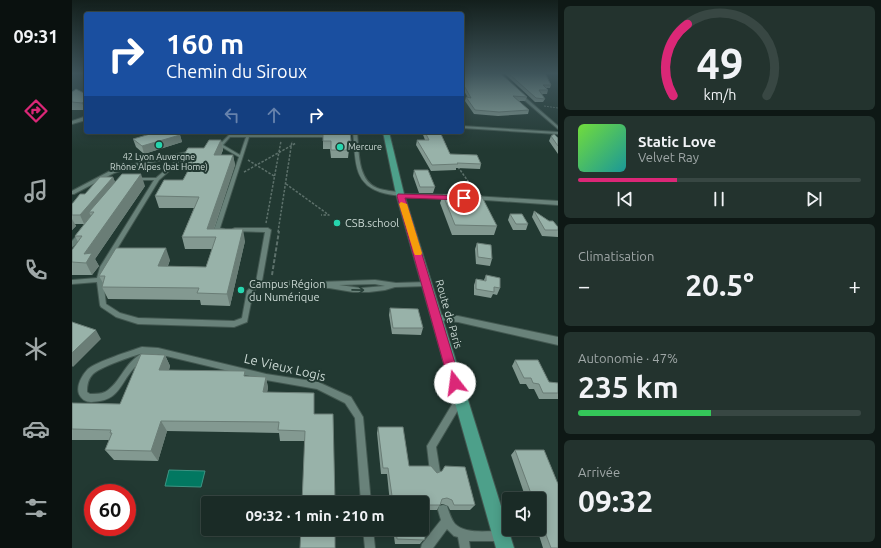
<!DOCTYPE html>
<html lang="fr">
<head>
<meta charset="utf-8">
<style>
	:root { --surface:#1a2b26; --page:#23332e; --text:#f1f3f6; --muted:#9fa7a7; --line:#384743; --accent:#db2777 }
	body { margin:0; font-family:Ubuntu,sans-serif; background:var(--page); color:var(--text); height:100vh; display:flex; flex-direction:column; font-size:15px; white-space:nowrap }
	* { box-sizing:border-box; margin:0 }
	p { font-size:13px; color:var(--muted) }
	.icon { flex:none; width:22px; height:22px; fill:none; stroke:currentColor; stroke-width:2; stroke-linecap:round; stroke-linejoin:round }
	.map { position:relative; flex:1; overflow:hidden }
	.drawer { display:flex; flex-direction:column; gap:6px; padding:6px; background:#0e1815; width:323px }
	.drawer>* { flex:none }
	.hud { position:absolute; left:12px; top:12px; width:380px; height:122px; border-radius:4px; box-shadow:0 2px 10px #0003,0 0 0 1px var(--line); background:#1a4fa0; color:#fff; overflow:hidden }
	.tools { position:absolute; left:430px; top:492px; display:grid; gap:8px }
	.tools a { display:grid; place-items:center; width:44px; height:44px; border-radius:4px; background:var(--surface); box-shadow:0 2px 10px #0003,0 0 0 1px var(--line); font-size:20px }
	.speed { position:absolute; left:12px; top:484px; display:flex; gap:8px; font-size:20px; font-weight:700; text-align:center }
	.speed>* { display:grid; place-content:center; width:52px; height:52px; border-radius:50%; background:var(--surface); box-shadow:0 2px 10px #0003,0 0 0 1px var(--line); line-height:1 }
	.speed .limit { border:6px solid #d22; background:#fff; color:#111 }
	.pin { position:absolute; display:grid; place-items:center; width:34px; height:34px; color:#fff; margin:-17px; border:2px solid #fff; border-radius:50%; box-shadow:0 1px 4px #0007 }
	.me { position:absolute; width:44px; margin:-22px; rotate:345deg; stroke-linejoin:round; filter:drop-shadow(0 0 3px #0008) }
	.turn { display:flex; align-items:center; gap:14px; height:84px; padding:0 16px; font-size:18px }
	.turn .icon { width:52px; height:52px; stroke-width:2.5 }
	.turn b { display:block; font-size:28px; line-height:34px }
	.lanes { display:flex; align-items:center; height:38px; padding:0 16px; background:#0003; justify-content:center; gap:20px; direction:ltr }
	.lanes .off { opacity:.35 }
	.big { font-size:30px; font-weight:700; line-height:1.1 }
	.drawer .widget { flex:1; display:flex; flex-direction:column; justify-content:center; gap:6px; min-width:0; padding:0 14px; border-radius:6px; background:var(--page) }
	.drawer .dial { align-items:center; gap:0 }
	.dial svg { height:104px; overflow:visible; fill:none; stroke:var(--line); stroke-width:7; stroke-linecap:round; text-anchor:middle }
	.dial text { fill:var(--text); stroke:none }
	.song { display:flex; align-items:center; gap:12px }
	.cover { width:48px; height:48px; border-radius:6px; background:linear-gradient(135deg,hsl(100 70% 55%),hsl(180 70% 35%)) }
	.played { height:4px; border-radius:2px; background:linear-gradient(90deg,var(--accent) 35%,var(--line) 35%) }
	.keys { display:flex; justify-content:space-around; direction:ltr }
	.heat { display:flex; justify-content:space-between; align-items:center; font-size:22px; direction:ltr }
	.charge { height:6px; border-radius:3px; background:linear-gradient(90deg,#34c759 47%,var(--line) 0) }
	.trip { position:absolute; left:129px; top:496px; width:228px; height:40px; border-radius:4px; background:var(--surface); box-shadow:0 2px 10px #0003,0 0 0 1px var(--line); font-weight:700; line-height:40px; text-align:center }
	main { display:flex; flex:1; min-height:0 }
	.menu { display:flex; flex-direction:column; width:72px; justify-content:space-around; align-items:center; background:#0a110f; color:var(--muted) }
	.menu .icon { width:28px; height:28px }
	.menu .on { color:var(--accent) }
	.menu b { font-size:18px; color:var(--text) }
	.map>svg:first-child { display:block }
	.water { fill:#027861; stroke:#3e9584 }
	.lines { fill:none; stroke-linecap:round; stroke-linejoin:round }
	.service-casing { stroke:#435851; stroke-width:2 }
	.minor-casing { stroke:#435851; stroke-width:2 }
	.tertiary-casing { stroke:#435851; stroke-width:2 }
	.primary-casing { stroke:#435851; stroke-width:2 }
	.path-far2 { stroke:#5d716b; stroke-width:1; stroke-dasharray:2 1; stroke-linecap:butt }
	.path-far1 { stroke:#5d716b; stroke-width:1.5; stroke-dasharray:2.5 1.5; stroke-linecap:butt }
	.path { stroke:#5d716b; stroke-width:2; stroke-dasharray:4 2; stroke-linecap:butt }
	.service { fill:#69827a; fill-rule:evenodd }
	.minor { fill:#69827a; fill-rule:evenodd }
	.tertiary { fill:#69827a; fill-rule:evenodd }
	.primary { fill:#4da08a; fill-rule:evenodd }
	.wall { fill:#839991 }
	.shaded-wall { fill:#6a7d76 }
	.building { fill:#98b2a9; stroke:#6a7d76 }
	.oneway { stroke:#294039 }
	.route { fill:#db2777; stroke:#8e194d }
	.slow { fill:#f59e0b }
	.poi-dot { fill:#26d5ae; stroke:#223932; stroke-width:1.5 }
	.labels { text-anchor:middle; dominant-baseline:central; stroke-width:4; stroke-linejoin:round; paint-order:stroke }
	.far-poi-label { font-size:9px; fill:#cbd9d4; stroke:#223932; text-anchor:start }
	.poi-label { font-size:11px; fill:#cbd9d4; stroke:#223932; text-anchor:start }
	.street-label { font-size:11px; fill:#cbd9d4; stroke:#223932 }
	.near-street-label { font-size:13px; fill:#cbd9d4; stroke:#223932 }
</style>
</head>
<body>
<main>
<nav class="menu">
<b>09:31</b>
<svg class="icon on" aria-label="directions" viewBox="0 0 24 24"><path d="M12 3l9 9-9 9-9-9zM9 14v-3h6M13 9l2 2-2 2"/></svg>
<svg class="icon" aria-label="music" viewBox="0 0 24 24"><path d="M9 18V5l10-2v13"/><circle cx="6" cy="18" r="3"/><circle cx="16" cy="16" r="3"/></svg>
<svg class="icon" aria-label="phone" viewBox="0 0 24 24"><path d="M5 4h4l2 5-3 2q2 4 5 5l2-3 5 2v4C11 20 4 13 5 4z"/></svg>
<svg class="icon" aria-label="climate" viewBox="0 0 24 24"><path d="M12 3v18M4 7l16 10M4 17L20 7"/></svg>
<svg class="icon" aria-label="car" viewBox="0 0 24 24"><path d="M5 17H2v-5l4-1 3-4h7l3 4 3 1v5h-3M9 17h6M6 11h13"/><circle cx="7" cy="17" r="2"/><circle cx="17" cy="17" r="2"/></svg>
<svg class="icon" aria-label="filters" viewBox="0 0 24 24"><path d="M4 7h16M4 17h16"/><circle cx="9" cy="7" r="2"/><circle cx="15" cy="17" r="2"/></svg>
</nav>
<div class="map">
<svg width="486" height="548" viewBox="0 0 486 548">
	<rect width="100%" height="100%" fill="#223932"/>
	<!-- water -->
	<path class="water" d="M97,470L133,471L129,487L93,486Z"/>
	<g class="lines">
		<defs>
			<path id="service" d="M390,126L486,132V134L390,128Z
				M261,132H267L251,137H177L148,228L152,229L153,230L150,232L143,231L142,230L167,157L148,146L143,147L141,146L142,145L148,144L157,135H251ZM158,137H174L168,155L151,145Z
				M281,132H285C287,150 285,180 305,188C313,191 321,191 330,193V195C323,196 315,194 308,192C280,183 284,157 281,132Z
				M119,151H120V153L107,156V162L87,180L34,267L31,280L34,304L48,313L66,318L162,321L170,318L175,291L184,282L193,232L161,231L160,230L161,229L163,228H196L199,230L190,281L247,282L303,280L324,283L356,282L359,284L356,286L323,287L313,290L297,292H281L257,288H255L254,286L188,285L181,292L175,322L162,327L66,324L44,317L29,307L28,305L25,282L0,284V280L25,278L28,267L82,180H64L62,179L64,178H84L104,161L103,157L60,167L42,173L2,194H0V191L38,171L58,165ZM303,284L313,286L289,288L267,285Z
				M9,232L12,234L2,246L0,247V241L7,233Z
				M70,347L86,348L194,374L246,382L279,397L291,417L299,503H289L283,418L273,403L245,389L194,380L86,354C78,357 71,359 65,365C47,382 50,401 19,402C14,402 9,399 7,394C4,386 10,375 16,369C24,362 58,351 70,347ZM71,353C52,362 49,383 33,392C29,394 23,394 18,394L15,392C15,385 16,379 21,374C28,367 61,356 71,353Z
				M384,402L393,403L394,406L393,409L386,410L364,447L368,472L366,475L363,477L360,475L358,472L355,446L381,403Z
				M371,505L375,506C377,512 379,519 383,524C393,534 414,531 427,531L431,532L432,536L431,540L427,541H397L398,548H388L386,537L382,536L375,529L361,548H349L350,544L369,520L366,510L367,506Z
				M291,529H301L303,548H293Z"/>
			<path id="minor" d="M445,92H447L486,126V129L445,94Z
				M329,194L380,195L383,197L380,199L327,197L326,196Z
				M401,196L486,201V205L399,199V197Z
				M365,315L386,316L486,337V345L386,322L362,320L361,318L362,316Z"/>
			<path id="tertiary" d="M12,117H14V120L0,124V121Z"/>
			<path id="primary" d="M311,132H317L332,194L442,548H424L324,194Z"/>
		</defs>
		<!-- service casing -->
		<use href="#service" class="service-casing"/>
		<!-- minor casing -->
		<use href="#minor" class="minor-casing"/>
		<!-- tertiary casing -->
		<use href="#tertiary" class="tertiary-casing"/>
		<!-- primary casing -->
		<use href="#primary" class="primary-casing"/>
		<!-- path-far2 -->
		<path class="path-far2" d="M472,106L486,108"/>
		<!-- path-far1 -->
		<path class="path-far1" d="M176,160L202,176
			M386,167L403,191
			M172,172L224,143
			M214,184L257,215H249
			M194,223L209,141
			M206,232L220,141"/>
		<!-- path -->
		<path class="path" d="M200,275L207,231"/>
		<!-- service -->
		<use href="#service" class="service"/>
		<!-- minor -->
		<use href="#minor" class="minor"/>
		<!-- tertiary -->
		<use href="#tertiary" class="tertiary"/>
		<!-- primary -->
		<use href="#primary" class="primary"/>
	</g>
	<!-- wall -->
	<path class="wall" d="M390,73L455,97L453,101H446L457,110L456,114L426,116L402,114L393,101L394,97L396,98L390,87Z
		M432,73H473L479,85L478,88H474L476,90L475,94H470L473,99L471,102H463Z
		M0,92L14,94L13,110H0Z
		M251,132L279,141L278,149H277L276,158H259L258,149H251Z
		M350,132H368L378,154L409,164L408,169L384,168V170L359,171L344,145L345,140H353Z
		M108,135L110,142L72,154L64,147L61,139Z
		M479,136L486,138V154L477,141Z
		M149,140L151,150L149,155H161L163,165L142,229L173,241L158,306L129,305L128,300L36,299L30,287L31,283L27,276L98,260L96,266L134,267L140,249H113L110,237L122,208H87L83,196L111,180L117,168H112L110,158L132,148Z
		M342,170L363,187L361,193H347L341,176Z
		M41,177L43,182L73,186L23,259L27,266L20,275H0V250L6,242L3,236L12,224H3L4,226L0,230V204L13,194Z
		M371,195L425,226L422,235H380L368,203Z
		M462,211L486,227V237L470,236L460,217Z
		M438,214L456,224L454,230H441L436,220Z
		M405,243L420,259L418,266L404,264L403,249Z
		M414,275L428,288L425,295L421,294L419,298L402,295V285L404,279L412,280Z
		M318,308L351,328L349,335L320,334L317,315Z
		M93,355L98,366L97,370L174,376L194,377L196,388L195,392L242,393L233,441H208L207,433L95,431L86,461L42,460L33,450L37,440H0V403L48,404Z
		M443,360L477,382L486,383V399H467L462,389H457L454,384H448L440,366Z
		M306,427L337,466L365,473L403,505L398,510H378L376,506L371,504H368L365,510H350V503H318L315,474H309L305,433Z
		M443,450H472L486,484V548H471L465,529H467V499H454L439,455Z
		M321,529H350L353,538L348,544H323Z"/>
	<!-- shaded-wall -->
	<path class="shaded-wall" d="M14,100V109L13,110L10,103Z
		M108,135L110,142L72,154L70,146Z
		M149,140L151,150L144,165L142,155Z
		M161,155L163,165L139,237L135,229Z
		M69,174L73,186L23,259L27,266L20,275L14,263L12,254Z
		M41,177L44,185L22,212H17L19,216L12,224L8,215Z
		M0,219L4,226L0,230Z
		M171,229L173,241L158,306L155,294Z
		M94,248L98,260L90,279L86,266Z
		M24,330L29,339L1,367L0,366V353Z
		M93,355L98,366L93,382L87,370Z
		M194,377L196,388L193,403L191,392Z
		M89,421L95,431L86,461L79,451Z"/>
	<!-- building -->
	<path class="building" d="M390,73H428L455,97L441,96L457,110L427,112L403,110L394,97L399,98L390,82Z
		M436,73H473L479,85H471L476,90H467L473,99L464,98Z
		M4,89L14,94V100L10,103L0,102V92Z
		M85,132H104L108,135L70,146L61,139Z
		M251,132H278L279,141H276L277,150H259V141H251Z
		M353,132H368L378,154L405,155L409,164L385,163L386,164L360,165L345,140H357Z
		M482,134L486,138V146L479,136Z
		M137,140H149L142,155H161L135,229H171L155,294L125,293L127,288L30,287L33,276H27L44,248H94L86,266L134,267L144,237H110L127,197L83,196L92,180H111L123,158H110L116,148H132Z
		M342,170H356L363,187H348Z
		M50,174H69L12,254L20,253L14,263L0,262V250L10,236H3L22,212H17Z
		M28,177H41L8,215H0V204L8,194H13Z
		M371,195H409L425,226L383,225Z
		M462,211L477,221H481L486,227V230H473Z
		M438,214H450L456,224H444Z
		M405,243L419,245L420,259L406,257Z
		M414,275L428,278V288L422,287V292L404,289V279L414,281Z
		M318,308L346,309L351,328H321Z
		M0,322L24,330L0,353Z
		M69,354L93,355L87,370L173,371L172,376L194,377L191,392L242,393V414H261L263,503H230L233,431L206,430L207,422L89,421L79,451L33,450L40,433H38L39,430L0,429V403L48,404Z
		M443,360H466L477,382L486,383V393H471L467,384L461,383L459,378H452Z
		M306,427H331L337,466H359L365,473L370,471L373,466L393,467L403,505H382L380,500L375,498L370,499L368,505H350V503H321L316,468H311Z
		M443,450H472L486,484V548H479L467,516V499H461Z
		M350,521L353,538L352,540L325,539L324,529H350Z
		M229,529H263V548H228Z"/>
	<!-- one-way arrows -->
	<defs><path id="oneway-shaft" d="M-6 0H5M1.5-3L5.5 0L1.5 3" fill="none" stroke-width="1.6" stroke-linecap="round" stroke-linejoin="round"/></defs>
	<use class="oneway" href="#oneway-shaft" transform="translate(286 290) rotate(1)"/>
	<!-- sky -->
	<linearGradient id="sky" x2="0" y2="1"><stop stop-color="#131f1c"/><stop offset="0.49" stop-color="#3e545a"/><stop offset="1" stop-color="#3e545a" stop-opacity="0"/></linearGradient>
	<rect width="486" height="150" fill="url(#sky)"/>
	<!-- route -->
	<path class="route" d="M326,194L392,196L396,198L392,200L333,198L389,383L387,387L383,388L379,387L377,383L325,196Z"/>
	<!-- slow -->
	<path class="slow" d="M329,202L335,204L350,253L349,255H343L342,253L327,204Z"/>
	<!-- markers -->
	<g class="poi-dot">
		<circle cx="87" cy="145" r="4"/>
		<circle cx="268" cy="147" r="4"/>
		<circle cx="265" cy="223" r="4"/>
		<circle cx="169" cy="290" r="4"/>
	</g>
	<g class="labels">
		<!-- far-poi labels -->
		<g class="far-poi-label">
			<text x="276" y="147">Mercure</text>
			<text x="87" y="157" text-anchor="middle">42 Lyon Auvergne<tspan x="87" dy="10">Rhône Alpes (bat Home)</tspan></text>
		</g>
		<!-- poi labels -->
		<g class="poi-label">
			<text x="273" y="223">CSB.school</text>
			<text x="177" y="284">Campus Région<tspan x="177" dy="13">du Numérique</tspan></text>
		</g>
		<!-- street labels -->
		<g class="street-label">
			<text transform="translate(377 314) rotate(74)">Route de Paris</text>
		</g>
		<!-- near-street labels -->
		<g class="near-street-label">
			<text transform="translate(213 367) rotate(13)">Le Vieux Logis</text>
		</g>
	</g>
</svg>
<div class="tools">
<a><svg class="icon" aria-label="sound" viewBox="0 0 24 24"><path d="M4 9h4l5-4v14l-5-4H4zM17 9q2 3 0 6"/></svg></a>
</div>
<div class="speed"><div class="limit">60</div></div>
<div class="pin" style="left:392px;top:198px;background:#d93025"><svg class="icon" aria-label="arrive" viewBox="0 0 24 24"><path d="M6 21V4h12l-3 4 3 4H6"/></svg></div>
<svg class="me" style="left:383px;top:383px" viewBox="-20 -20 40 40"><circle r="19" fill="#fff"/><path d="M0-13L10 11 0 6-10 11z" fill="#db2777"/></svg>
<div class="trip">09:32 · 1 min · 210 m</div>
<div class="hud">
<div class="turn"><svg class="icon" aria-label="right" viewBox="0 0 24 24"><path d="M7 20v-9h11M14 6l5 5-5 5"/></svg><div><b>160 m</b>Chemin du Siroux</div></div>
<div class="lanes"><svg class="icon off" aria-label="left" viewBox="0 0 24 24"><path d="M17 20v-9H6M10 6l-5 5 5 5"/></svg><svg class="icon off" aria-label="ahead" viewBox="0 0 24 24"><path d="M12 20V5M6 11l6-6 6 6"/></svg><svg class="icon" aria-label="right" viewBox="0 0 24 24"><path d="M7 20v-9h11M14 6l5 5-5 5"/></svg></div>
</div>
</div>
<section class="drawer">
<div class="widget dial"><svg viewBox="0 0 100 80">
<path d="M14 69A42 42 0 1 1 86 69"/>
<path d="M14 69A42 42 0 0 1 25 14" stroke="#db2777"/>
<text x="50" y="56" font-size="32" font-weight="700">49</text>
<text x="50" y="72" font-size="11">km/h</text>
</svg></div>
<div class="widget">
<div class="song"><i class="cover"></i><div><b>Static Love</b><p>Velvet Ray</p></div></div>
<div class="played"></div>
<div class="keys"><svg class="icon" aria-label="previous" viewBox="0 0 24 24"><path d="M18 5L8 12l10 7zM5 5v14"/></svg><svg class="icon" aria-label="pause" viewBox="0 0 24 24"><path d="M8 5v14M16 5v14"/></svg><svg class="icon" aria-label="next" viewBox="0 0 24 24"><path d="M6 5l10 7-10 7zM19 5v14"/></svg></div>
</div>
<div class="widget"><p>Climatisation</p>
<div class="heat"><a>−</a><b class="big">20.5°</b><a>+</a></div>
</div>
<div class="widget"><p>Autonomie · 47%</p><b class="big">235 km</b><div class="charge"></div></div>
<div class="widget"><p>Arrivée</p><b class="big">09:32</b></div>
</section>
</main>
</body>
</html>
